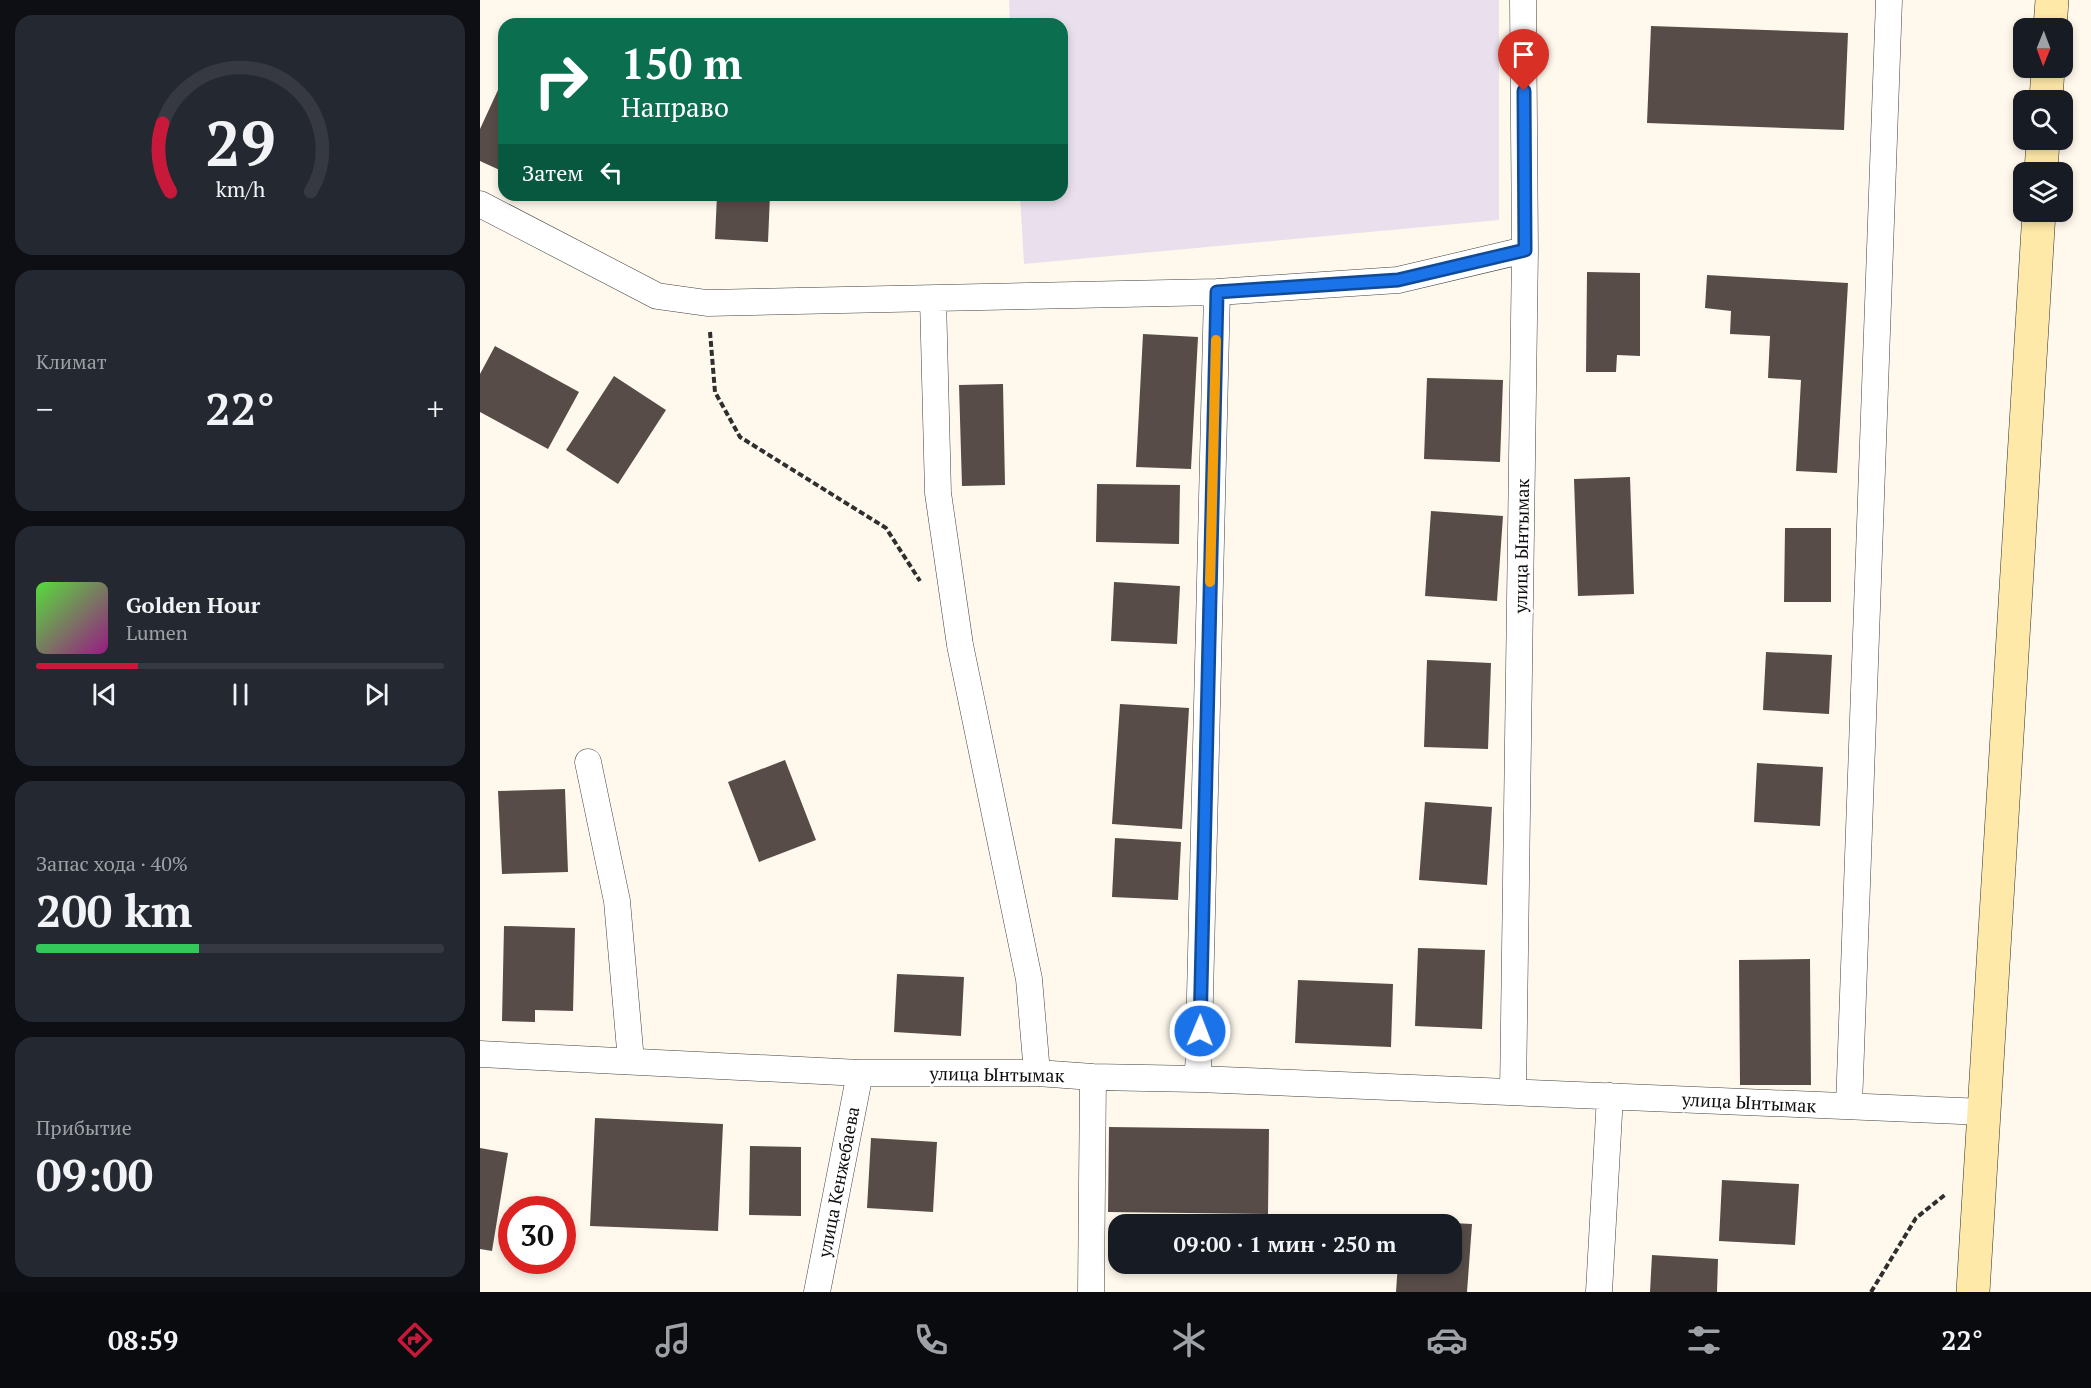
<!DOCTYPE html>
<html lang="ru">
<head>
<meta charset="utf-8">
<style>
	:root { --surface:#171b24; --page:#242831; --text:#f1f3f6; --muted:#9ea1a6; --line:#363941; --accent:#c9193b }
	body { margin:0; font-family:"PT Serif",serif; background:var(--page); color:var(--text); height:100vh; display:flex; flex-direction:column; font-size:22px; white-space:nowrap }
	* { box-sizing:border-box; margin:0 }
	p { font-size:20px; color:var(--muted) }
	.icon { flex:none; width:33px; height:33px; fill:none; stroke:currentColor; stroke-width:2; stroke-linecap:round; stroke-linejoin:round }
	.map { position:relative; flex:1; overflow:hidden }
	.side { display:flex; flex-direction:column; gap:15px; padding:15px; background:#0d0f14; width:480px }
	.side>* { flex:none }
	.banner { position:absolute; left:18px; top:18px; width:570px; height:183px; border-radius:18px; box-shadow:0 3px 9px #0003; background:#0b6e4f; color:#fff; overflow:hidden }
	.needle { width:39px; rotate:181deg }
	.controls { position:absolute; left:1533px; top:18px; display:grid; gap:12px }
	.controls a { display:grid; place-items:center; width:60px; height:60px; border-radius:12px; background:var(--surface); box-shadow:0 3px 9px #0003; font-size:30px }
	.speed { position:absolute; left:18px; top:1196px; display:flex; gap:12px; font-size:30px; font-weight:700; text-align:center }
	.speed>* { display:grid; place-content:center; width:78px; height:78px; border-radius:50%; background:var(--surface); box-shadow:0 3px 9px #0003; line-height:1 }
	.speed .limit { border:9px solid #d22; background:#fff; color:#111 }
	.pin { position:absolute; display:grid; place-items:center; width:51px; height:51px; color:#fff; margin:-62px -26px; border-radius:50% 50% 50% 0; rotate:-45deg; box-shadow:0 0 6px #0007 }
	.pin .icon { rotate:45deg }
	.me { position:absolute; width:66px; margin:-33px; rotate:1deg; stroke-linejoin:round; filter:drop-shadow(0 0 4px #0008) }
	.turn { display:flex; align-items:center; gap:21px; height:126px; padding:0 24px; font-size:27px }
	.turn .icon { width:78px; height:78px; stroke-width:2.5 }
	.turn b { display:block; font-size:42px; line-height:51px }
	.then { display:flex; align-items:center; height:57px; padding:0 24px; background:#0003; gap:12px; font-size:22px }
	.big { font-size:45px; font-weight:800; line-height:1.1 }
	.side .card { flex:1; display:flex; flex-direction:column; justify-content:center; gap:9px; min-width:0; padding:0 21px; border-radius:18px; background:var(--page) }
	.side .dial { align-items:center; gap:0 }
	.dial svg { height:156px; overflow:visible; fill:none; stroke:var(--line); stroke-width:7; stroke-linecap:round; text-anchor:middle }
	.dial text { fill:var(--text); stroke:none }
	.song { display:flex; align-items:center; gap:18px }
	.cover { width:72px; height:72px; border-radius:9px; background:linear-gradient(135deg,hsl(110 70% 55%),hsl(310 70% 35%)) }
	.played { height:6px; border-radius:3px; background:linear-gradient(90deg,var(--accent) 25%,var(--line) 25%) }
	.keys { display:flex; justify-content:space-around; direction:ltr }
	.heat { display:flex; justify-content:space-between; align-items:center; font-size:33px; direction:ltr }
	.charge { height:9px; border-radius:4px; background:linear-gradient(90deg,#34c759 40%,var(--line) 0) }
	.trip { position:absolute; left:628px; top:1214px; width:354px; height:60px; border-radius:18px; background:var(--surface); box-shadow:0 3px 9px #0003; font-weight:800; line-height:60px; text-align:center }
	.tab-bar { display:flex; height:96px; justify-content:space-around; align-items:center; background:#090b0e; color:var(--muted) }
	.tab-bar .icon { width:42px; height:42px }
	.tab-bar .selected { color:var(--accent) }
	.tab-bar b { font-size:27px; color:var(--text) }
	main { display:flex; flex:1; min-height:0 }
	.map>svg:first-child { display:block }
	.industrial { fill:#eae0ed }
	.building { fill:#574c48 }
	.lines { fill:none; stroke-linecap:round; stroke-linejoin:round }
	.minor-casing { stroke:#404040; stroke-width:27 }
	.secondary-casing { stroke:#2f2f2f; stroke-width:34 }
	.path { stroke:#2f2f2f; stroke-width:4; stroke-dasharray:6 3; stroke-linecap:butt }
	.minor { stroke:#fff; stroke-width:26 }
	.secondary { stroke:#ffe9a8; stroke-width:33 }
	.route-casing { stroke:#114b97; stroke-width:15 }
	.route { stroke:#1a73e8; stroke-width:10 }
	.slow { stroke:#f59e0b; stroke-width:10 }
	.labels { text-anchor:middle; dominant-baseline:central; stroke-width:6; stroke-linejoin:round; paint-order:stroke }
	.street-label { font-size:18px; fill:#0d0d0d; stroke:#fff }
</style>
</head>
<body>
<main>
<section class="side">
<div class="card dial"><svg viewBox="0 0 100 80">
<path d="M14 69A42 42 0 1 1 86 69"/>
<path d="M14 69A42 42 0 0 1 10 34" stroke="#c9193b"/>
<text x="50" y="56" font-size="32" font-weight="700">29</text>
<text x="50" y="72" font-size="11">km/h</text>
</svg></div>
<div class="card"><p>Климат</p>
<div class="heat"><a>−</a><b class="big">22°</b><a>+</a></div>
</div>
<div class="card">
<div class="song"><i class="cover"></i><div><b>Golden Hour</b><p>Lumen</p></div></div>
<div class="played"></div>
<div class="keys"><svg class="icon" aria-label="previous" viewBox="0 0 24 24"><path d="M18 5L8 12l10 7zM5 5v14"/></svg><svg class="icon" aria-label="pause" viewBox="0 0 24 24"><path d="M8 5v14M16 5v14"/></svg><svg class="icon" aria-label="next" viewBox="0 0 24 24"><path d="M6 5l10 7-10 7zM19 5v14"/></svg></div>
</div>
<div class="card"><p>Запас хода · 40%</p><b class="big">200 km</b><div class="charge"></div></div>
<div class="card"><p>Прибытие</p><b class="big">09:00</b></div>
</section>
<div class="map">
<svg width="1611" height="1292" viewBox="0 0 1611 1292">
	<rect width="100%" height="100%" fill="#fff9ed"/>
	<!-- industrial -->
	<path class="industrial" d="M529,0H1019V220L544,264L540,195H582V24H530Z"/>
	<!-- building -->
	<path class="building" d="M1171,26L1368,33L1364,130L1167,123Z
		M24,77V172L0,161V129Z
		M237,195H290L288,242L235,239Z
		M1107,272L1160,273V356L1137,355L1136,372H1106Z
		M1227,275L1368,283L1357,473L1316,471L1321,380L1288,378L1290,336L1250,334L1251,311L1225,308Z
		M663,334L718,337L711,469L656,467Z
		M15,346L99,392L68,449L0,412V374Z
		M134,376L186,410L138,484L86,450Z
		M947,378L1023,380L1020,462L944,459Z
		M523,384L525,485L482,486L479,385Z
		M1150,477L1154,594L1098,596L1094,479Z
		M617,484L700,485L699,544L616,542Z
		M951,511L1023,516L1017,601L945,596Z
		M1305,528H1351V602H1304Z
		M634,582L700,586L697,644L631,641Z
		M1286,652L1352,655L1349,714L1283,710Z
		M947,660L1011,663L1008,749L944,747Z
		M640,704L709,708L702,829L632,824Z
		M305,760L336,840L279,862L248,782Z
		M1277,763L1343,767L1340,826L1274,822Z
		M85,789L88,872L22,874L18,791Z
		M945,802L1012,807L1007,885L939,880Z
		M635,838L701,842L698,900L632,897Z
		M24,926L95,928L93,1011L55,1010V1022L22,1021Z
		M938,948L1005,950L1002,1029L935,1026Z
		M1330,959L1331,1085H1260L1259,960Z
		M417,974L484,977L481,1036L414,1032Z
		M818,980L913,984L911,1047L815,1043Z
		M115,1118L243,1124L238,1231L110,1226Z
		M629,1127L789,1129L788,1214L628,1212Z
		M391,1138L457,1142L453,1212L387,1208Z
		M270,1146L321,1147V1216L269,1215Z
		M0,1148L28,1153L12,1251L0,1249Z
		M1242,1180L1319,1184L1315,1245L1239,1241Z
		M922,1219L968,1222V1224H921Z
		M972,1223L992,1224L987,1292H916L918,1263H972Z
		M1172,1255L1238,1259L1237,1292H1170Z"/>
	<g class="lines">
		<defs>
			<path id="minor" d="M0,204L177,296L227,303L737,292L918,280L1045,250
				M453,299L458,493L480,645L549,979L557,1073
				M108,762L137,901L151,1061
				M0,1054L380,1073H557L613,1077L718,1079L1504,1112
				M718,1079L737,292
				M1033,1092L1045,250L1043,0
				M1369,1106L1409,0
				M337,1292L380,1073
				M611,1292L613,1077
				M1119,1292L1130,1096"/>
			<path id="secondary" d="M1570,28L1572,0
				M1566,100L1568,68
				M1561,172L1563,140
				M1493,1292L1559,212"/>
		</defs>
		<!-- minor casing -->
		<use href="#minor" class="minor-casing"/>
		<!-- secondary casing -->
		<use href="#secondary" class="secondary-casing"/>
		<!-- path -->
		<path class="path" d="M230,332L235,392L260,437L406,528L440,581
			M1391,1292L1436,1218L1466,1194"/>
		<!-- minor -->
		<use href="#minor" class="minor"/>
		<!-- secondary -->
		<use href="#secondary" class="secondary"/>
	</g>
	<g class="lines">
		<defs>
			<path id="route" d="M720,1031L737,292L918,280L1045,250L1044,91"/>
		</defs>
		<!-- route casing -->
		<use href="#route" class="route-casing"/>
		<!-- route -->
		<use href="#route" class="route"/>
		<!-- slow -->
		<path class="slow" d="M730,582L736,340"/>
	</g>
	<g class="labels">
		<!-- street labels -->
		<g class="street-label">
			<text transform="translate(1041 546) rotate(-89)">улица Ынтымак</text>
			<text transform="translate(517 1074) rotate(1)">улица Ынтымак</text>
			<text transform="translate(1269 1102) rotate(3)">улица Ынтымак</text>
			<text transform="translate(358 1182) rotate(-79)">улица Кенжебаева</text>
		</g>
	</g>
</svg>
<div class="controls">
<a><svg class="needle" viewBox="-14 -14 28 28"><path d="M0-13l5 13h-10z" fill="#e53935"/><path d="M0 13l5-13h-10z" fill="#9ea1a6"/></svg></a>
<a><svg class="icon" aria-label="search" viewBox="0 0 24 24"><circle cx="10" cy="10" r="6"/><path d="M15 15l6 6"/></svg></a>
<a><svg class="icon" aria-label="layers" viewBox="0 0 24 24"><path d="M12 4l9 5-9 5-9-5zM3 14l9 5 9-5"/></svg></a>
</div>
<div class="speed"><div class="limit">30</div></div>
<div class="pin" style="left:1044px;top:91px;background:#d93025"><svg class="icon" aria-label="arrive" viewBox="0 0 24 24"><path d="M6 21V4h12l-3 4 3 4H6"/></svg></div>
<svg class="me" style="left:720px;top:1031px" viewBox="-20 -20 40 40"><circle r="17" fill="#1a73e8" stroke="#fff" stroke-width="3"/><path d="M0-11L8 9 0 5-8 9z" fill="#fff"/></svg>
<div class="trip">09:00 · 1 мин · 250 m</div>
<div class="banner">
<div class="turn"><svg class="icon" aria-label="right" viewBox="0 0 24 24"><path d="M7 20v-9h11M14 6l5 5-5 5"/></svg><div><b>150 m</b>Направо</div></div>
<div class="then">Затем<svg class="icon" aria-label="left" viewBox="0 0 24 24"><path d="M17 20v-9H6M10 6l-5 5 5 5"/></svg></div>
</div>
</div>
</main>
<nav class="tab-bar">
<b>08:59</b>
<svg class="icon selected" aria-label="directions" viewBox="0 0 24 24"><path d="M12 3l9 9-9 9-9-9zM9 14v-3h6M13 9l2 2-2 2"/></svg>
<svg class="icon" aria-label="music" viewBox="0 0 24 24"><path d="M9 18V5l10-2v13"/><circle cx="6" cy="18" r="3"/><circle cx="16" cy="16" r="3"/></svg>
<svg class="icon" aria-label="phone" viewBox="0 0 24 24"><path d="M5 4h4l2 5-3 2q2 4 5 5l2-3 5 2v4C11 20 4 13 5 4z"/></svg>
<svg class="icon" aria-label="climate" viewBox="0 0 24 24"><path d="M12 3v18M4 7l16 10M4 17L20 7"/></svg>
<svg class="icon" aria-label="car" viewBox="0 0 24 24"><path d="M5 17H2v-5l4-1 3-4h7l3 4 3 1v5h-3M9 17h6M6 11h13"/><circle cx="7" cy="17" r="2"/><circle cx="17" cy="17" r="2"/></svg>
<svg class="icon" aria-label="filters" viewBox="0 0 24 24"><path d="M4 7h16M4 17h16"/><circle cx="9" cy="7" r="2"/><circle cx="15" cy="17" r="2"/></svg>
<b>22°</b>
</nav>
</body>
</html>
